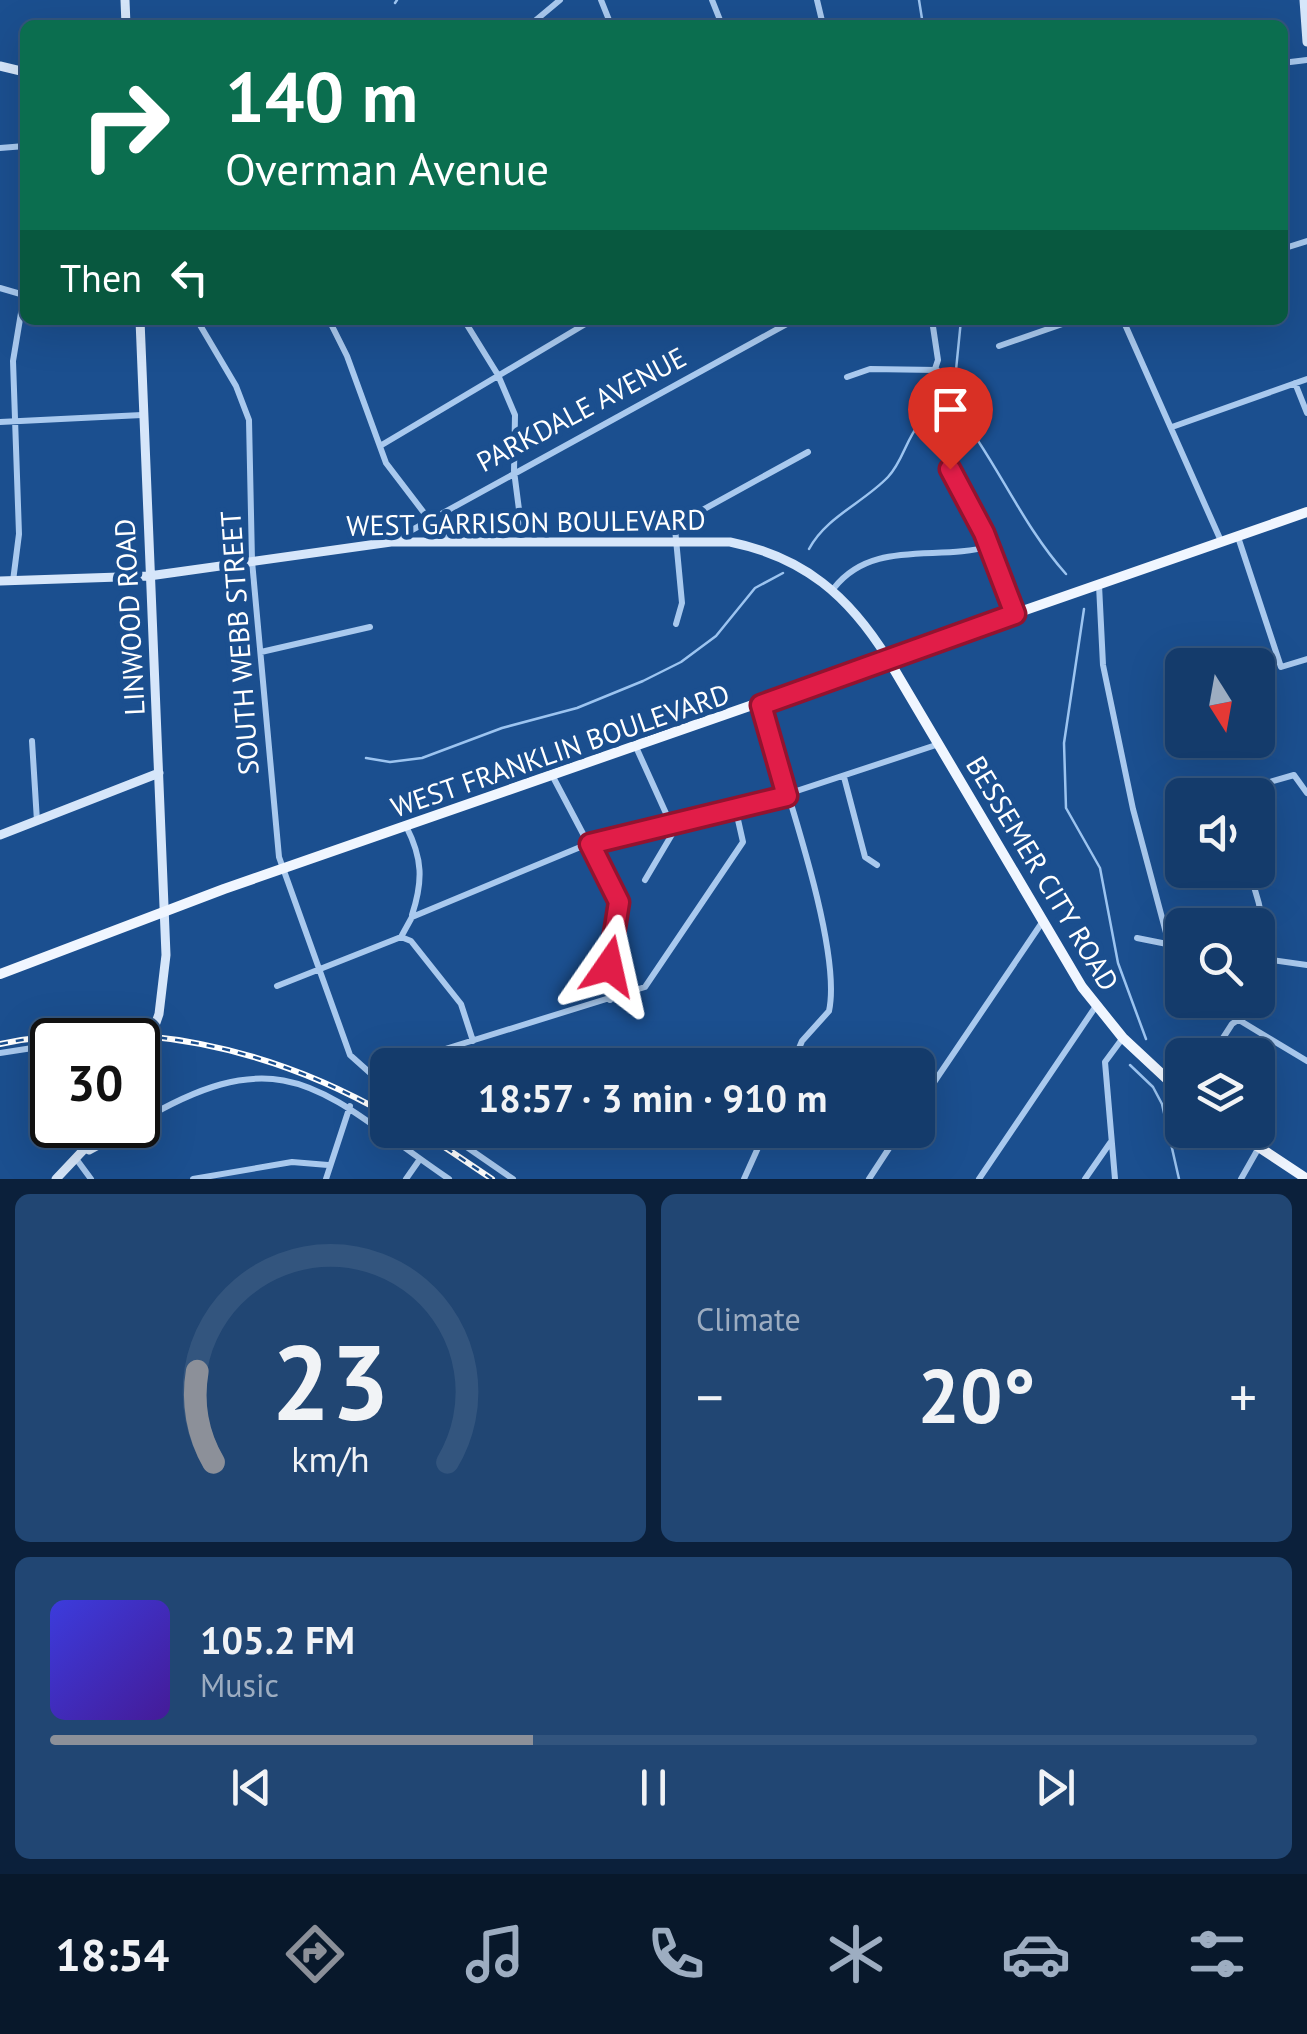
<!DOCTYPE html>
<html lang="en">
<head>
<meta charset="utf-8">
<style>
	:root { --surface:#143b6b; --page:#214673; --text:#f1f3f6; --muted:#9dadc1; --line:#33557e; --accent:#8c9099 }
	body { margin:0; font-family:"PT Sans",sans-serif; background:var(--page); color:var(--text); height:100vh; display:flex; flex-direction:column; font-size:38px; white-space:nowrap }
	* { box-sizing:border-box; margin:0 }
	p { font-size:32px; color:var(--muted) }
	.icon { flex:none; width:55px; height:55px; fill:none; stroke:currentColor; stroke-width:2; stroke-linecap:round; stroke-linejoin:round }
	.map { position:relative; height:1179px; overflow:hidden }
	.details { display:flex; flex-direction:column; gap:15px; padding:15px; background:#0b203b; flex:1 }
	.details>* { flex:none }
	.banner { position:absolute; left:20px; top:20px; width:1268px; height:305px; border-radius:15px; box-shadow:0 10px 40px #0002,0 0 0 2px var(--line); background:#0b6e4f; color:#fff; overflow:hidden }
	.needle { width:65px; rotate:169deg }
	.buttons { position:absolute; left:1165px; top:648px; display:grid; gap:20px }
	.buttons a { display:grid; place-items:center; width:110px; height:110px; border-radius:15px; background:var(--surface); box-shadow:0 10px 40px #0002,0 0 0 2px var(--line); font-size:50px }
	.speed { position:absolute; left:30px; top:1018px; display:flex; gap:20px; font-size:50px; font-weight:700; text-align:center }
	.speed>* { display:grid; place-content:center; width:130px; height:130px; border-radius:50%; background:var(--surface); box-shadow:0 10px 40px #0002,0 0 0 2px var(--line); line-height:1 }
	.speed .limit { border:5px solid #111; border-radius:15px; background:#fff; color:#111 }
	.pin { position:absolute; display:grid; place-items:center; width:85px; height:85px; color:#fff; margin:-102px -42px; border-radius:50% 50% 50% 0; rotate:-45deg; box-shadow:0 0 10px #0007 }
	.pin .icon { rotate:45deg }
	.me { position:absolute; width:110px; margin:-55px; rotate:11deg; stroke-linejoin:round; filter:drop-shadow(0 0 8px #0008) }
	.turn { display:flex; align-items:center; gap:35px; height:210px; padding:0 40px; font-size:45px }
	.turn .icon { width:130px; height:130px; stroke-width:2.5 }
	.turn b { display:block; font-size:70px; line-height:85px }
	.then { display:flex; align-items:center; height:95px; padding:0 40px; background:#0003; gap:20px; font-size:38px }
	.big { font-size:75px; font-weight:800; line-height:1.1 }
	.details .tile { flex:1; display:flex; flex-direction:column; justify-content:center; gap:15px; min-width:0; padding:0 35px; border-radius:15px; background:var(--page) }
	.details .dial { align-items:center; gap:0 }
	.dial svg { height:260px; overflow:visible; fill:none; stroke:var(--line); stroke-width:7; stroke-linecap:round; text-anchor:middle }
	.dial text { fill:var(--text); stroke:none }
	.song { display:flex; align-items:center; gap:30px }
	.cover { width:120px; height:120px; border-radius:15px; background:linear-gradient(135deg,hsl(240 70% 55%),hsl(260 70% 35%)) }
	.played { height:10px; border-radius:5px; background:linear-gradient(90deg,var(--accent) 40%,var(--line) 40%) }
	.keys { display:flex; justify-content:space-around; direction:ltr }
	.heat { display:flex; justify-content:space-between; align-items:center; font-size:55px; direction:ltr }
	.details .tiles { flex:1; display:grid; gap:15px; grid-template-columns:1fr 1fr }
	.tile:last-child { grid-column:span 2 }
	.trip { position:absolute; left:370px; top:1048px; width:565px; height:100px; border-radius:15px; background:var(--surface); box-shadow:0 10px 40px #0002,0 0 0 2px var(--line); font-weight:800; line-height:100px; text-align:center }
	.dock { display:flex; height:160px; justify-content:space-around; align-items:center; background:#08182b; color:var(--muted) }
	.dock .icon { width:70px; height:70px }
	.dock .active { color:var(--accent) }
	.dock b { font-size:45px; color:var(--text) }
	.map>svg:first-child { display:block }
	.lines { fill:none; stroke-linecap:round; stroke-linejoin:round }
	.stream { stroke:#9cc4f0; stroke-width:2.5 }
	.street { stroke:#a9c9ee; stroke-width:6 }
	.secondary { stroke:#d6e6fa; stroke-width:9 }
	.primary { stroke:#f0f6ff; stroke-width:10 }
	.rail-casing { stroke:#fff; stroke-width:6 }
	.rail { stroke:#1b4f8f; stroke-width:2.5; stroke-dasharray:8; stroke-linecap:butt }
	.route-casing { stroke:#92132f; stroke-width:25 }
	.route { stroke:#e11d48; stroke-width:18 }
	.labels { text-anchor:middle; dominant-baseline:central; stroke-width:10; stroke-linejoin:round; paint-order:stroke }
	.street-label { font-size:28px; fill:#fff; stroke:#1b4f8f }
</style>
</head>
<body>
<div class="map">
<svg width="1307" height="1179" viewBox="0 0 1307 1179">
	<rect width="100%" height="100%" fill="#1b4f8f"/>
	<g class="lines">
		<!-- stream -->
		<path class="stream" d="M919,0L923,25
			M395,3L397,0
			M961,320L953,400L956,409C997,462 1022,525 1066,574
			M928,417L952,401
			M809,549C826,517 863,503 888,477C903,461 906,439 920,423
			M1084,609L1064,743L1066,808L1100,868L1118,963L1146,1039
			M366,758L390,762L422,758L502,728L577,708L643,681L681,662L716,636L755,588L783,573
			M1130,1065L1153,1087L1162,1104L1179,1179"/>
		<!-- street -->
		<path class="street" d="M601,0L611,25
			M712,0L722,25
			M817,0L823,25
			M530,25L560,0
			M1282,63L1307,60
			M0,148L25,146
			M1282,249L1307,241
			M0,288L24,295L13,361L19,534L13,581
			M197,320L236,386L249,420L252,561L279,857L350,1055L388,1089
			M329,320L347,356L386,463L428,518
			M464,320L498,375L515,415L514,471L521,525
			M932,320L938,360L925,399L924,420L984,533L1015,613
			M1123,320L1221,541
			M999,346L1074,320
			M847,377L870,369L937,370
			M1295,383L1307,413
			M0,422L142,415
			M1172,427L1307,379
			M380,446L592,320
			M432,517L447,541
			M1238,537L1281,667L1307,659
			M392,541L794,320
			M1099,585L1103,665L1133,809L1169,944
			M834,588C873,538 939,562 990,546
			M676,624L682,603L674,518L697,513L808,452
			M261,652L370,627
			M761,705C780,774 843,947 829,1011L802,1041L792,1065
			M32,741L37,821
			M636,747L674,831L645,880
			M552,775L619,902L609,966L610,1000
			M844,777L865,857L877,865
			M1225,795L1294,775L1307,793
			M406,826C423,859 423,881 412,915
			M1248,870C1266,916 1268,945 1258,994
			M401,937L411,941L461,1004L473,1041
			M1137,938L1182,947
			M1258,958L1307,965
			M277,986L401,937L412,917L578,848L736,811L939,744
			M1239,1020L1307,1061
			M0,1053L39,1047
			M1212,1055L1232,1024L1252,1010L1256,1000
			M415,1065L442,1050L645,987L743,842L736,811
			M918,1106L1041,924
			M139,1122C288,1033 325,1095 449,1179
			M442,1130L513,1179
			M77,1160L91,1179
			M193,1179L292,1162L328,1165
			M326,1179L350,1106
			M406,1179L420,1159
			M744,1179L766,1130
			M869,1179L901,1130
			M979,1179L1096,1006
			M1085,1179L1110,1143
			M1115,1179L1105,1062L1122,1039
			M1241,1179L1258,1149"/>
		<!-- secondary -->
		<path class="secondary" d="M125,0L126,25
			M1304,0L1307,42
			M0,66L25,72
			M0,581L149,576L391,542H730C804,557 849,596 888,659
			M0,835L159,773
			M138,1074L159,1014L166,955L140,320
			M89,1150L135,1125
			M56,1179L107,1125"/>
		<!-- primary -->
		<path class="primary" d="M888,659L1082,987L1123,1038L1182,1093
			M0,974L224,889L1307,512
			M1233,1130L1307,1179"/>
		<defs>
			<path id="rail" d="M0,1044C134,1017 270,1047 388,1115
				M419,1130L492,1179"/>
		</defs>
		<!-- rail casing -->
		<use href="#rail" class="rail-casing"/>
		<!-- rail -->
		<use href="#rail" class="rail"/>
	</g>
	<g class="lines">
		<defs>
			<path id="route" d="M609,966L619,902L590,844L787,796L761,705L1015,614L984,533L950,469"/>
		</defs>
		<!-- route casing -->
		<use href="#route" class="route-casing"/>
		<!-- route -->
		<use href="#route" class="route"/>
	</g>
	<g class="labels">
		<!-- street labels -->
		<g class="street-label">
			<text transform="translate(581 409) rotate(-28)">PARKDALE AVENUE</text>
			<text transform="translate(526 522) rotate(-1)">WEST GARRISON BOULEVARD</text>
			<text transform="translate(129 617) rotate(-93)">LINWOOD ROAD</text>
			<text transform="translate(239 643) rotate(-94)">SOUTH WEBB STREET</text>
			<text transform="translate(560 750) rotate(-19)">WEST FRANKLIN BOULEVARD</text>
			<text transform="translate(1043 873) rotate(59)">BESSEMER CITY ROAD</text>
		</g>
	</g>
</svg>
<div class="buttons">
<a><svg class="needle" viewBox="-14 -14 28 28"><path d="M0-13l5 13h-10z" fill="#e53935"/><path d="M0 13l5-13h-10z" fill="#9dadc1"/></svg></a>
<a><svg class="icon" aria-label="sound" viewBox="0 0 24 24"><path d="M4 9h4l5-4v14l-5-4H4zM17 9q2 3 0 6"/></svg></a>
<a><svg class="icon" aria-label="search" viewBox="0 0 24 24"><circle cx="10" cy="10" r="6"/><path d="M15 15l6 6"/></svg></a>
<a><svg class="icon" aria-label="layers" viewBox="0 0 24 24"><path d="M12 4l9 5-9 5-9-5zM3 14l9 5 9-5"/></svg></a>
</div>
<div class="speed"><div class="limit">30</div></div>
<div class="pin" style="left:950px;top:469px;background:#d93025"><svg class="icon" aria-label="arrive" viewBox="0 0 24 24"><path d="M6 21V4h12l-3 4 3 4H6"/></svg></div>
<svg class="me" style="left:609px;top:966px" viewBox="-20 -20 40 40"><path d="M0-17L14 15 0 8-14 15z" fill="#e11d48" stroke="#fff" stroke-width="4"/></svg>
<div class="trip">18:57 · 3 min · 910 m</div>
<div class="banner">
<div class="turn"><svg class="icon" aria-label="right" viewBox="0 0 24 24"><path d="M7 20v-9h11M14 6l5 5-5 5"/></svg><div><b>140 m</b>Overman Avenue</div></div>
<div class="then">Then<svg class="icon" aria-label="left" viewBox="0 0 24 24"><path d="M17 20v-9H6M10 6l-5 5 5 5"/></svg></div>
</div>
</div>
<section class="details">
<div class="tiles">
<div class="tile dial"><svg viewBox="0 0 100 80">
<path d="M14 69A42 42 0 1 1 86 69"/>
<path d="M14 69A42 42 0 0 1 9 41" stroke="#8c9099"/>
<text x="50" y="56" font-size="32" font-weight="700">23</text>
<text x="50" y="72" font-size="11">km/h</text>
</svg></div>
<div class="tile"><p>Climate</p>
<div class="heat"><a>−</a><b class="big">20°</b><a>+</a></div>
</div>
<div class="tile">
<div class="song"><i class="cover"></i><div><b>105.2 FM</b><p>Music</p></div></div>
<div class="played"></div>
<div class="keys"><svg class="icon" aria-label="previous" viewBox="0 0 24 24"><path d="M18 5L8 12l10 7zM5 5v14"/></svg><svg class="icon" aria-label="pause" viewBox="0 0 24 24"><path d="M8 5v14M16 5v14"/></svg><svg class="icon" aria-label="next" viewBox="0 0 24 24"><path d="M6 5l10 7-10 7zM19 5v14"/></svg></div>
</div>
</div>
</section>
<nav class="dock">
<b>18:54</b>
<svg class="icon active" aria-label="directions" viewBox="0 0 24 24"><path d="M12 3l9 9-9 9-9-9zM9 14v-3h6M13 9l2 2-2 2"/></svg>
<svg class="icon" aria-label="music" viewBox="0 0 24 24"><path d="M9 18V5l10-2v13"/><circle cx="6" cy="18" r="3"/><circle cx="16" cy="16" r="3"/></svg>
<svg class="icon" aria-label="phone" viewBox="0 0 24 24"><path d="M5 4h4l2 5-3 2q2 4 5 5l2-3 5 2v4C11 20 4 13 5 4z"/></svg>
<svg class="icon" aria-label="climate" viewBox="0 0 24 24"><path d="M12 3v18M4 7l16 10M4 17L20 7"/></svg>
<svg class="icon" aria-label="car" viewBox="0 0 24 24"><path d="M5 17H2v-5l4-1 3-4h7l3 4 3 1v5h-3M9 17h6M6 11h13"/><circle cx="7" cy="17" r="2"/><circle cx="17" cy="17" r="2"/></svg>
<svg class="icon" aria-label="filters" viewBox="0 0 24 24"><path d="M4 7h16M4 17h16"/><circle cx="9" cy="7" r="2"/><circle cx="15" cy="17" r="2"/></svg>
</nav>
</body>
</html>
